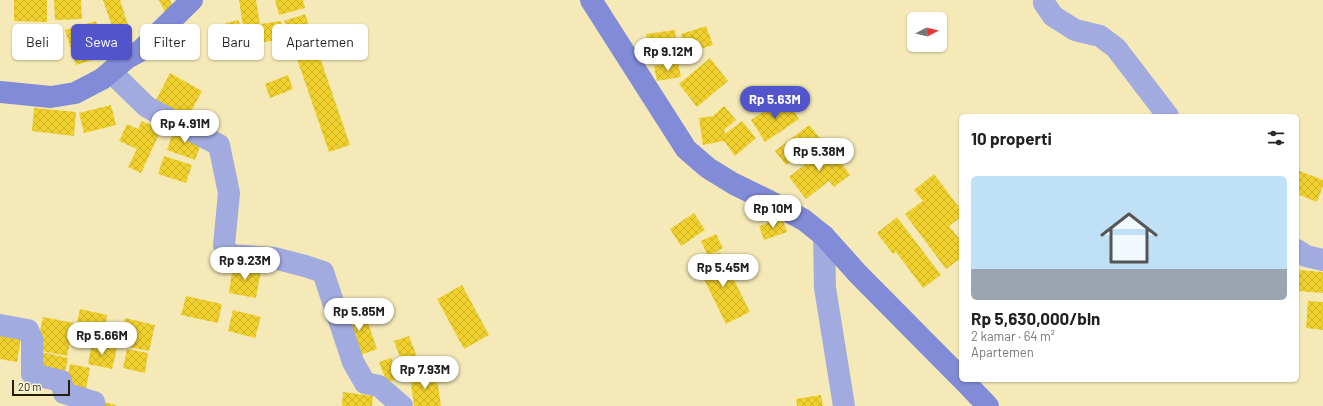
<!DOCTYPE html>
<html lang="id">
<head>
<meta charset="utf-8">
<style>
	:root { --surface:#fff; --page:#f6f6f6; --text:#222; --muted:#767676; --line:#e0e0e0; --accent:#5154ca }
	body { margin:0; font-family:Barlow,sans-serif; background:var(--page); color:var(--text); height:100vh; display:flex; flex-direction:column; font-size:15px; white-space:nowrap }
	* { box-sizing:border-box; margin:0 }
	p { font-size:13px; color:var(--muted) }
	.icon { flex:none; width:22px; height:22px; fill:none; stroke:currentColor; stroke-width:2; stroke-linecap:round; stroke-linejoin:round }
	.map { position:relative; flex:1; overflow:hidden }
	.panel { position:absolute; left:959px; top:114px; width:340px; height:268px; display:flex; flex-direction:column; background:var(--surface); border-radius:6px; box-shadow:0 1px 3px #0004 }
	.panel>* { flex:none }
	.banner { position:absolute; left:12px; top:24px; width:380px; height:36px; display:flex; gap:8px }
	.needle { width:26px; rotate:83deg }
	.buttons { position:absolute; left:907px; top:12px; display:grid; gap:8px }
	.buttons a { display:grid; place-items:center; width:40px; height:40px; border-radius:6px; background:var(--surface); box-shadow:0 1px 3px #0004; font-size:20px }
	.scale { position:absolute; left:12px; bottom:10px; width:58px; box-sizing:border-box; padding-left:4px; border:2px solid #241f0c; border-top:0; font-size:11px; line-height:14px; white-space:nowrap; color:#241f0c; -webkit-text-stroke:3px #fef7d9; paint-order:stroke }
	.price { position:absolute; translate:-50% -34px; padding:0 9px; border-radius:14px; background:#fff; color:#222; font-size:13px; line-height:26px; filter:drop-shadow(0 1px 2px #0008) }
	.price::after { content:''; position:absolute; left:50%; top:24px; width:12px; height:9px; margin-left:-6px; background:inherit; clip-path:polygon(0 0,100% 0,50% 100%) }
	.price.current { background:var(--accent); color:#fff }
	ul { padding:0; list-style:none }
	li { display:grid; align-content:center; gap:8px; height:212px; padding:0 12px }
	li+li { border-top:1px solid var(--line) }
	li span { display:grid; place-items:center; height:124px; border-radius:6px; color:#555 }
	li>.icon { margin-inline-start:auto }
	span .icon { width:72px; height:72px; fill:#fffc; stroke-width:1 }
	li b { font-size:17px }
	h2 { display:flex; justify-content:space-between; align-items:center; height:48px; padding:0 12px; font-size:17px }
	.chip { padding:0 14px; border-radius:6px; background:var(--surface); box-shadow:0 1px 3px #0004; font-size:14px; line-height:36px }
	.chip.current { background:var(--accent); color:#fff }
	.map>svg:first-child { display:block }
	.building { fill:url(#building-cross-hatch) }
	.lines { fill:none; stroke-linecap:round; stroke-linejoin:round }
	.street { stroke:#a2abdf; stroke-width:22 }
	.secondary { stroke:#818bd7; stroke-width:22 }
</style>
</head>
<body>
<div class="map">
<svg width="1323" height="406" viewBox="0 0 1323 406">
	<defs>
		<pattern id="building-cross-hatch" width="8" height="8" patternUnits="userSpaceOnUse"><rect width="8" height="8" fill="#f0d02d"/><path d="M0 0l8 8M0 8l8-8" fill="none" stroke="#ceb227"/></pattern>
	</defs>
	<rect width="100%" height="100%" fill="#f5eab7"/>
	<path class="building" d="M14 0H47V22L14 21Z
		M54 0H81L82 19 55 20Z
		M103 0H120L130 31 115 35Z
		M159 0H170L173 7 165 12Z
		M239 0H256L260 24 281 21 283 39 246 45Z
		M275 0H303L305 8 279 15Z
		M305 14 350 145 329 152 284 21Z
		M239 20 245 49 231 52 225 23Z
		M96 21 106 56 76 65 65 30Z
		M706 26 713 45 687 53 681 34Z
		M675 30 678 58 650 62 646 34Z
		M710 58 728 81 697 107 679 84Z
		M678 62 681 77 657 81 654 66Z
		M170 73 202 91 188 117 156 100Z
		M288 75 293 89 270 98 265 84Z
		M785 97 799 119 765 142 751 120Z
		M111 105 116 125 84 133 79 113Z
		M724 106 736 120 724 130 725 134 742 121 756 138 735 156 724 141 703 145 699 118 713 116Z
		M34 108 76 112 74 136 32 131Z
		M142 121 161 130 141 173 128 167 137 149 119 141 127 124 138 129Z
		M809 125 821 139 786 165 775 151Z
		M174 129 203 139 195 160 167 150Z
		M826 143 850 175 834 187 829 181 806 199 789 177 812 159 810 155Z
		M164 156 192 165 186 183 158 174Z
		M1297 170 1323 180V186L1317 202 1297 194Z
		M934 174 961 210V217L949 226 961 241V258L946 269 905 214 923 201 914 190Z
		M694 213 705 230 681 246 670 229Z
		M897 217 941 275 923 288 896 252 893 254 877 233Z
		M782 218 787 232 764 240 759 226Z
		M716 234 723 248 708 256 701 241Z
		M720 252 750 312 726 324 696 263Z
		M233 265 261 270 256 298 229 293Z
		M1298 270 1323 272V293L1297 291Z
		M462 285 489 335 464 349 437 299Z
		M186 296 222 304 218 323 181 315Z
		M360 300 363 306 349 312 347 306Z
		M1308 301 1323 302V330L1306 328Z
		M363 308 377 349 355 357 341 316Z
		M80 309 107 315 106 323 117 325 113 344 74 336Z
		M233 310 261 317 255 338 228 331Z
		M43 317 74 323 67 356 36 350Z
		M125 318 155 325 149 351 129 347 130 340 121 338Z
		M0 333 21 337 17 362 0 359Z
		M409 336 420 365 405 371 394 341Z
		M92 344 117 349 112 369 88 364Z
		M127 349 148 353 145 373 123 368Z
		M37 351 68 358 64 377 33 371Z
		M391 358 399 378 387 383 379 362Z
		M70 364 90 368 85 394 65 390Z
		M436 373 441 406H414L410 376Z
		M343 392 373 396 372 406H342Z
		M821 395 823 406H797L796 399Z
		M103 402 116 405V406H102Z"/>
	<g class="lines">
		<path class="street" d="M1044 0V3L1053 16 1075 30 1100 36 1116 48 1168 116
			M111 72 147 107 219 145 229 193 224 245 229 255 274 258 305 266 323 272 353 362 365 383 379 386 402 406
			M824 236 825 288 844 406
			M1297 250 1306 256 1323 260
			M0 325 28 330 32 339V374L61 381 64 393 94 402 95 406"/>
		<path class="secondary" d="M591 0 686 149 708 168 734 184 769 201 804 220 824 236 858 274 961 378
			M0 92 51 97 75 93 102 79 127 58 140 51 192 0
			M963 380 988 406"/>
	</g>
</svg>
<div class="buttons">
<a><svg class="needle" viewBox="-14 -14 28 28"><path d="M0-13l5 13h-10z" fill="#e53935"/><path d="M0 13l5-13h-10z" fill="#767676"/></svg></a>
</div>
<div class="scale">20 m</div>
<b class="price" style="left:668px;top:72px">Rp 9.12M</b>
<b class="price current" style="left:775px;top:120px">Rp 5.63M</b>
<b class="price" style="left:185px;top:144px">Rp 4.91M</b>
<b class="price" style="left:819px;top:172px">Rp 5.38M</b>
<b class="price" style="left:773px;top:229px">Rp 10M</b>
<b class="price" style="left:245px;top:281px">Rp 9.23M</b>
<b class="price" style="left:723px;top:288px">Rp 5.45M</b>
<b class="price" style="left:359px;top:332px">Rp 5.85M</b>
<b class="price" style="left:102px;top:356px">Rp 5.66M</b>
<b class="price" style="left:425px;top:390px">Rp 7.93M</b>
<div class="banner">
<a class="chip">Beli</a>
<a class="chip current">Sewa</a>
<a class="chip">Filter</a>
<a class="chip">Baru</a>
<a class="chip">Apartemen</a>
</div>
<section class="panel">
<h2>10 properti<svg class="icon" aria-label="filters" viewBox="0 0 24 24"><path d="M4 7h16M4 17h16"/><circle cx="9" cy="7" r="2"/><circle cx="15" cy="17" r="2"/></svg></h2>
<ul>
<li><span style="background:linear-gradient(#bfe0f5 75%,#9aa5b1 0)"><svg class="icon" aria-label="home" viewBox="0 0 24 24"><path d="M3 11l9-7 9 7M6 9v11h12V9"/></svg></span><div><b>Rp 5,630,000/bln</b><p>2 kamar · 64 m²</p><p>Apartemen</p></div></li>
</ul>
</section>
</div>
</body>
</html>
